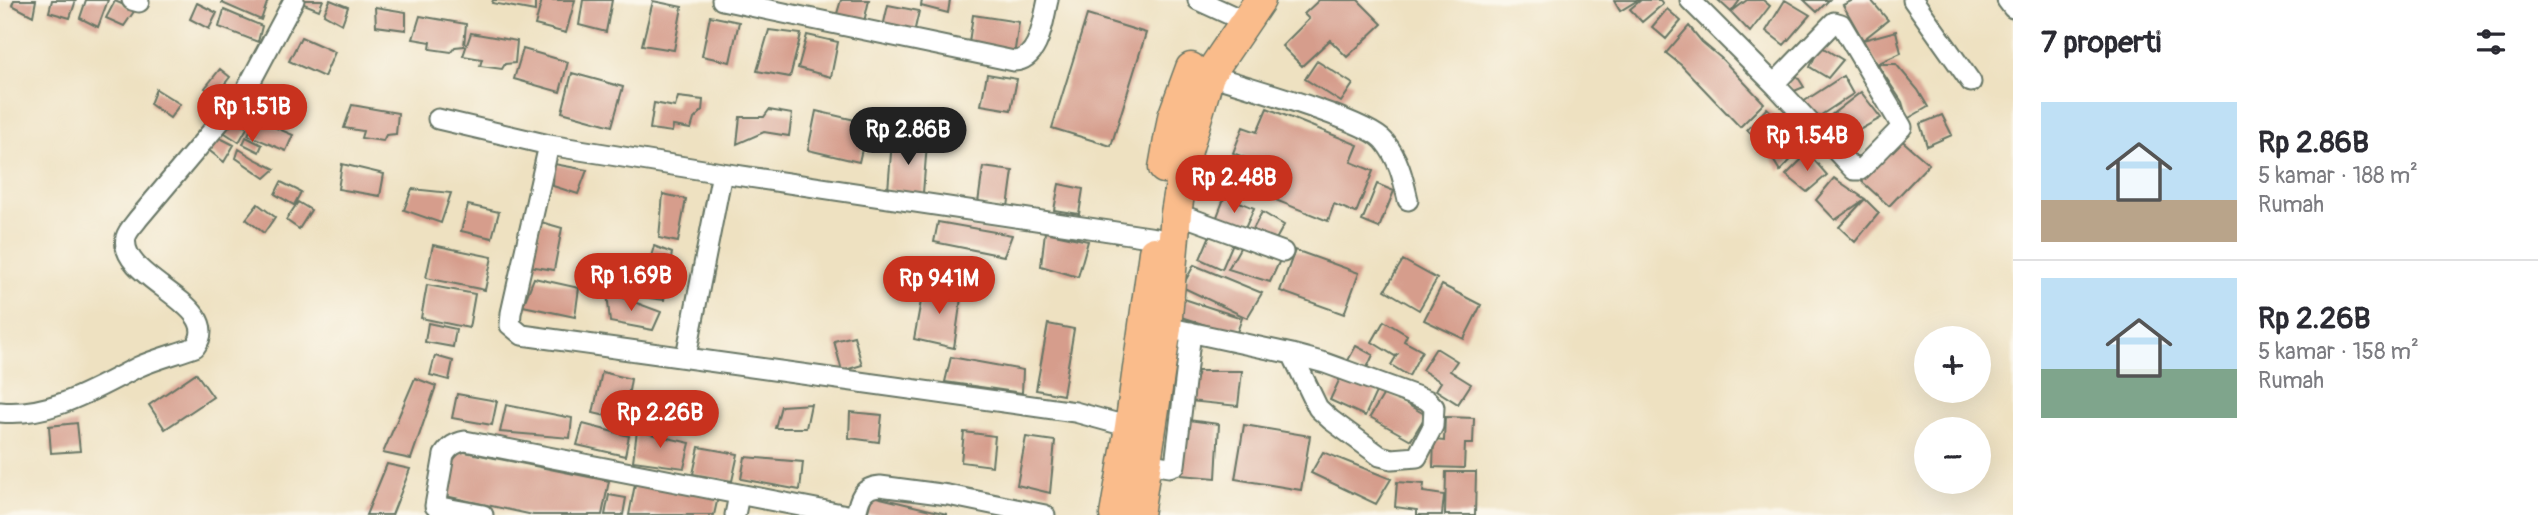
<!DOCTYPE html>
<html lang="id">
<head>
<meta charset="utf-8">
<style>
	:root { --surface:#fff; --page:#f2f2f3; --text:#2b2b33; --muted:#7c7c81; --line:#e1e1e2; --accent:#c8321e }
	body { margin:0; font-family:Pangolin,sans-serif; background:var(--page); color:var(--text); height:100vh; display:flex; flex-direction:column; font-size:26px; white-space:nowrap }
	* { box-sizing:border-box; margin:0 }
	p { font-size:23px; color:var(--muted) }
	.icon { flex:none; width:38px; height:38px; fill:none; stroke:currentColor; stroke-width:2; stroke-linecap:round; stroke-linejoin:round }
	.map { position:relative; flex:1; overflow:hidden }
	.drawer { display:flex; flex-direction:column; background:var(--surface); width:525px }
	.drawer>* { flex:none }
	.tools { position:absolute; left:1914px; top:326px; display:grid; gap:14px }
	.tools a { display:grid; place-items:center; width:77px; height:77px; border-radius:50%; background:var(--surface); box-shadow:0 7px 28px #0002; font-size:35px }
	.price { position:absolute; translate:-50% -60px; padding:0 16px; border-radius:24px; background:var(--accent); color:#fff; font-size:23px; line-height:46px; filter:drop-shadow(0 2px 4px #0008) }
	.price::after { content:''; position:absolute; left:50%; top:42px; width:21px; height:16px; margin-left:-10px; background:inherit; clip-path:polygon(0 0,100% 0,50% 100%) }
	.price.selected { background:#222; color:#fff }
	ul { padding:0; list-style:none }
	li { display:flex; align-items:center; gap:21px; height:175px; padding:0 28px }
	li+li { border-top:2px solid var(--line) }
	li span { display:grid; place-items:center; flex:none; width:196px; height:140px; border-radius:0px; color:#555 }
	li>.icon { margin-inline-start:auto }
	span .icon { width:84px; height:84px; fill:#fffc; stroke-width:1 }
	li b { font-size:30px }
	h2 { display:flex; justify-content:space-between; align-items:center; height:84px; padding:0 28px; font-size:30px }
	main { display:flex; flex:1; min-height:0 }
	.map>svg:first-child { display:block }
	.building { fill:#d69d8c }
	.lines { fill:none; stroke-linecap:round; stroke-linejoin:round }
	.minor-casing { stroke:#677665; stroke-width:23 }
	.highway-casing { stroke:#677665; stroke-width:33 }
	.minor { stroke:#fff; stroke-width:19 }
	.highway { stroke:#fabc8b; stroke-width:30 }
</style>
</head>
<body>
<main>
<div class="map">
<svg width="2013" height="515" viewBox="0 0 2013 515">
	<rect width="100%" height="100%" fill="#fbf7ec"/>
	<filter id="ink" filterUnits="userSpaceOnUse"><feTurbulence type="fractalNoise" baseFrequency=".0143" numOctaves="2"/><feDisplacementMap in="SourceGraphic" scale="14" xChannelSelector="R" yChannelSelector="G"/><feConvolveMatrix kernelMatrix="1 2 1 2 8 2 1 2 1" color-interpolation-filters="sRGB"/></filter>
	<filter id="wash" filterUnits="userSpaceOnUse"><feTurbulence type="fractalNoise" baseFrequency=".00686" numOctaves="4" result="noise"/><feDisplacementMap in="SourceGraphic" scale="28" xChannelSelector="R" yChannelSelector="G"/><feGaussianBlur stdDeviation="1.57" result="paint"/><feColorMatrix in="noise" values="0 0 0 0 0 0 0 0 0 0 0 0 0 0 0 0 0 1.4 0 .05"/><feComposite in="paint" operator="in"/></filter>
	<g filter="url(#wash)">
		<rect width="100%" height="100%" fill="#eee1c1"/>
		<g id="blocks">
			<path class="building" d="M14 0H36L33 16 12 5Z
				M52 0H76L70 18 49 12Z
				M86 0H108L98 27 80 18Z
				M223 0H268L261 20 222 3Z
				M300 0H323L319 10 299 2Z
				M330 0 348 7 342 24 324 14Z
				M493 0H535V11L492 3Z
				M542 0H575L566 33 535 25Z
				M583 0H612L606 32 579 25Z
				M841 0H869L864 22 836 17Z
				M922 0H950L948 13 921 6Z
				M1319 0H1358L1382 24 1347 57 1330 40 1302 66 1282 46 1309 19 1304 14Z
				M1616 0H1638L1620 11 1614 1Z
				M1641 0H1660L1663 4 1642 22 1630 9Z
				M1718 0H1740L1731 12Z
				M1747 0H1763L1770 6 1750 32 1731 12Z
				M1785 0 1810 15 1784 45 1766 31Z
				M1804 0H1829L1817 12Z
				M1853 0H1871L1888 20 1863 40 1843 5Z
				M115 1 135 10 124 26 106 18Z
				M653 1 682 7 674 50 642 45Z
				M197 3 217 13 209 29 190 19Z
				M888 5 919 11 914 33 883 27Z
				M375 7 406 12V30L376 26Z
				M1667 9 1681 21 1666 39 1652 27Z
				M224 10 262 26 258 42 219 27Z
				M973 15 1019 22 1014 56 968 49Z
				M1087 15 1146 33 1111 146 1052 128Z
				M420 16 466 24 464 46 455 47 451 52 430 49 431 42 413 39Z
				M710 16 739 22 730 62 702 56Z
				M1689 26 1702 42 1721 58 1764 103 1740 127 1681 65 1666 53Z
				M769 30 801 34 790 77 757 71Z
				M1896 31 1901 53 1877 64 1863 40Z
				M471 33 517 41 515 63 505 64 502 69 480 66 482 59 463 56Z
				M807 35 838 42 831 77 798 68Z
				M301 37 335 52 324 77 289 61Z
				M1820 46 1843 60 1828 78 1810 67Z
				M523 49 568 62 560 92 514 79Z
				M1317 61 1353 84 1341 102 1305 79Z
				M1877 64H1896L1918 90 1928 107 1907 119 1902 102Z
				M220 69 230 77 215 96 205 88Z
				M572 73 623 87 612 126 562 112Z
				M987 74 1017 79 1011 110 981 105Z
				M1797 76 1804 87 1792 92 1787 82Z
				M1843 76 1853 94 1815 119 1803 102Z
				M156 89 180 104 170 118 150 104Z
				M1861 92 1881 118 1843 139 1826 119Z
				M678 97 703 100 702 111 694 119 691 129 673 126 672 132 650 129 654 103 675 107Z
				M352 105 398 113 396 134 386 135 383 141 361 138 363 131 344 128Z
				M1267 108 1358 145 1351 162 1373 171 1356 213 1334 204 1328 221 1236 184 1246 158 1233 153 1243 127 1257 132Z
				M1767 108 1780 121 1759 142 1747 130Z
				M769 110 792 114 789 136 764 132 737 144 740 117H764Z
				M816 111 868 123 859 162 808 150Z
				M1942 115 1952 135 1927 146 1920 124Z
				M230 118 247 128 239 142 222 131Z
				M255 119 293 135 286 151 248 135Z
				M1783 129 1802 148 1780 171 1766 148Z
				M216 136 234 145 224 162 206 148Z
				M246 137 262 145 259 152 243 144Z
				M1898 137 1929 164 1889 206 1859 179Z
				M892 141 927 144 923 193 888 190Z
				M239 149 255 159 275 169 265 178 236 158Z
				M1808 153 1827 175 1807 192 1786 175Z
				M342 164 384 174 380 196 338 189Z
				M554 164 587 170 578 194 553 186Z
				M983 167 1013 171 1008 207 978 203Z
				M1834 178 1865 199 1835 220 1816 200Z
				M281 182 301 192 294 205 275 194Z
				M1059 184 1083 189 1079 214 1054 210Z
				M1377 184 1394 191 1379 228 1362 221Z
				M412 189 451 193 441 223 404 210Z
				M663 194 686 199 678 242 659 238Z
				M1225 196 1254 208 1243 233 1215 222Z
				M1865 199 1879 213 1855 242 1839 227Z
				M298 202 311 210 299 229 286 220Z
				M258 204 275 217 264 233 246 219Z
				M468 205 499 212 492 238 461 231Z
				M1262 212 1284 225 1274 243 1252 231Z
				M541 222 562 228 554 270 529 266Z
				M938 222 1012 235 1004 256 934 242Z
				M1045 232 1088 241 1078 277 1041 266Z
				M1211 233 1233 243 1222 269 1200 259Z
				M433 245 492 257 485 290 426 278Z
				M654 246 672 253 664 300 640 297Z
				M1241 246 1280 260 1270 282 1228 269Z
				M1295 250 1359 273 1344 314 1280 291Z
				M1403 260 1437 279 1419 310 1385 290Z
				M1194 265 1262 293 1247 318 1182 287Z
				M534 278 579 288 575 317 523 306Z
				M427 285 475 294 469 328 421 318Z
				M924 285 962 291 954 348 914 339Z
				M1442 285 1481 305 1464 339 1424 320Z
				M607 292 661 312 653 330 610 322Z
				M1181 298 1242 318 1236 335 1175 315Z
				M1384 321 1407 335 1404 341 1422 351 1409 376 1391 365 1397 355 1395 356 1372 342Z
				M428 323 456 329 453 347 425 342Z
				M1048 324 1074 329 1063 395 1036 390Z
				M854 336 862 365 842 371 834 341Z
				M1356 346 1373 355 1364 374 1346 364Z
				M1436 348 1457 361 1450 371 1471 384 1458 404 1436 390 1441 382 1422 370Z
				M435 356 453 361 449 380 430 375Z
				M951 357 1023 370 1022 393 945 382Z
				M1198 371H1242L1238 406 1189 401Z
				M602 372 631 379 624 420 593 413Z
				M196 373 213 397 165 429 149 405Z
				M1342 374 1377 390 1365 416 1330 400Z
				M415 378 436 386 411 459 383 453Z
				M1385 392 1426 415 1411 440 1370 417Z
				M457 394 497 401 492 425 452 418Z
				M811 404 806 428H775L781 406Z
				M506 405 572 418 570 438 500 432Z
				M850 412 882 415 879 442 849 438Z
				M1445 417 1474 418 1473 444H1465L1464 468 1433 467 1434 440 1444 441Z
				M1188 420 1219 424 1216 478 1181 475Z
				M77 423 80 451 51 453 49 426Z
				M583 424 629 436 625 456 577 445Z
				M1244 425 1310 436 1301 490 1235 479Z
				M637 431 690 443 684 468 633 461Z
				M964 432 995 436 992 466 961 462Z
				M1026 437 1055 441 1050 493 1017 485Z
				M699 447 738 454 732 481 693 474Z
				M450 449 609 481 602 515H533L441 495Z
				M1323 452 1391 479 1376 504 1311 473Z
				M745 457 803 462 800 490 741 479Z
				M387 464 410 469 392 515H366Z
				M1446 472H1476L1475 515H1445Z
				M636 479 718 497 714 515H629Z
				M1397 482 1424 484 1423 492 1444 495 1442 515H1417V510L1395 507Z
				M609 495 626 498 623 515H605Z
				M872 496 947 514V515H867Z"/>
		</g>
	</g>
	<g filter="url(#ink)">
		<use href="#blocks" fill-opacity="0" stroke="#677665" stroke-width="2"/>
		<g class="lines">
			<defs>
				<path id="minor" d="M132 0 139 2
					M722 0 1014 61C1040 60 1043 20 1048 0
					M1198 0 1244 21
					M1690 0 1774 84 1834 22 1841 24 1902 127 1860 170H1854L1774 84
					M1913 0 1971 82
					M2007 0 2013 8
					M1209 75C1241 85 1367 120 1384 141 1399 159 1403 178 1408 200
					M438 119 549 145 722 173 1156 238
					M549 145 511 313 510 325 522 335 1075 412 1130 427
					M1176 213 1283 252
					M1180 330 1292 354
					M1292 354 1325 363 1427 400 1434 407 1433 426 1417 457 1392 459 1380 456 1331 420 1318 408Z
					M686 356 722 173
					M0 412C51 417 94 389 138 367 156 359 176 354 195 347 227 304 117 280 126 237 128 230 134 225 138 219L245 92 294 0
					M1144 463 1169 467 1175 465 1191 332
					M483 515 435 506 444 455C450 446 455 443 465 441L847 515
					M735 515 739 495
					M856 515C859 499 862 487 880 486L948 495 1045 515"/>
				<path id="highway" d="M1164 168 1173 117 1191 68
					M1115 515 1130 427 1154 252
					M1138 515 1166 328 1176 213 1186 154 1209 75 1260 0"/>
			</defs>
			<use href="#minor" class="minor-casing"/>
			<use href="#highway" class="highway-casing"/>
			<use href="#minor" class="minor"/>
			<use href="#highway" class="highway"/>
		</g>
	</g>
</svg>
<div class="tools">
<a>+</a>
<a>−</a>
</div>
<b class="price" style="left:252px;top:144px">Rp 1.51B</b>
<b class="price selected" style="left:908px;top:167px">Rp 2.86B</b>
<b class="price" style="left:1807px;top:173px">Rp 1.54B</b>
<b class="price" style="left:1234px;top:215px">Rp 2.48B</b>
<b class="price" style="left:631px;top:313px">Rp 1.69B</b>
<b class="price" style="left:939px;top:316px">Rp 941M</b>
<b class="price" style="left:660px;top:450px">Rp 2.26B</b>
</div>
<section class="drawer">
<h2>7 properti<svg class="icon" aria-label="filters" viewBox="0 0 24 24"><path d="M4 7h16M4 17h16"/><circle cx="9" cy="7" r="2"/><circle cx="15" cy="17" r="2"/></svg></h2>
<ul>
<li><span style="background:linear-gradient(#bfe0f5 70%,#b9a48a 0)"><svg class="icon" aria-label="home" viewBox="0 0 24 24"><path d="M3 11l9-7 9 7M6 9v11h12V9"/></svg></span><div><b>Rp 2.86B</b><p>5 kamar · 188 m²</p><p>Rumah</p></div></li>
<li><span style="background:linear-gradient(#bfe0f5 65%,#7fa58c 0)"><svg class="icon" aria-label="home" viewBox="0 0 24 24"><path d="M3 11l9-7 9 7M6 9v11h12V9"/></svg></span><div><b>Rp 2.26B</b><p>5 kamar · 158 m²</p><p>Rumah</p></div></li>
</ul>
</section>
</main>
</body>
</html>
